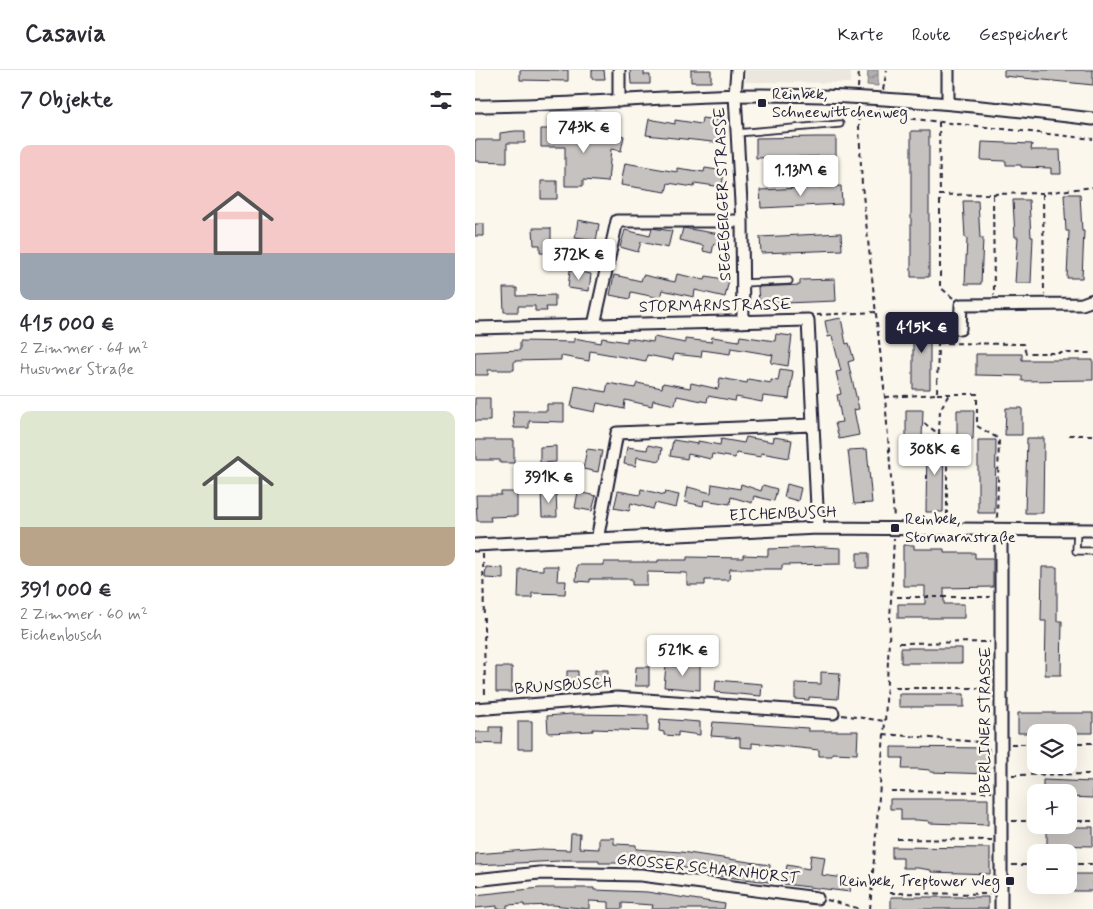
<!DOCTYPE html>
<html lang="de">
<head>
<meta charset="utf-8">
<style>
	:root { --surface:#fff; --page:#f2f2f3; --text:#2b2b33; --muted:#7c7c81; --line:#e1e1e2; --accent:#22223b }
	body { margin:0; font-family:Mynerve,sans-serif; background:var(--page); color:var(--text); height:100vh; display:flex; flex-direction:column; font-size:19px; white-space:nowrap }
	* { box-sizing:border-box; margin:0 }
	p { font-size:16px; color:var(--muted) }
	.icon { flex:none; width:28px; height:28px; fill:none; stroke:currentColor; stroke-width:2; stroke-linecap:round; stroke-linejoin:round }
	.map { position:relative; flex:1; overflow:hidden }
	.drawer { display:flex; flex-direction:column; background:var(--surface); width:475px }
	.drawer>* { flex:none }
	.buttons { position:absolute; left:552px; top:654px; display:grid; gap:10px }
	.buttons a { display:grid; place-items:center; width:50px; height:50px; border-radius:10px; background:var(--surface); box-shadow:0 5px 20px #0002; font-size:25px }
	.price { position:absolute; translate:-50% -42px; padding:0 11px; border-radius:5px; background:#fff; color:#222; font-size:16px; line-height:32px; filter:drop-shadow(0 1px 2px #0008) }
	.price::after { content:''; position:absolute; left:50%; top:30px; width:15px; height:11px; margin-left:-8px; background:inherit; clip-path:polygon(0 0,100% 0,50% 100%) }
	.price.active { background:var(--accent); color:#fff }
	ul { padding:0; list-style:none }
	li { display:grid; align-content:center; gap:10px; height:265px; padding:0 20px }
	li+li { border-top:1px solid var(--line) }
	li span { display:grid; place-items:center; height:155px; border-radius:10px; color:#555 }
	li>.icon { margin-inline-start:auto }
	span .icon { width:90px; height:90px; fill:#fffc; stroke-width:1 }
	li b { font-size:21px }
	h2 { display:flex; justify-content:space-between; align-items:center; height:60px; padding:0 20px; font-size:21px }
	header { display:flex; align-items:center; gap:30px; box-sizing:border-box; height:70px; padding:0 25px; background:var(--surface); border-bottom:1px solid var(--line) }
	header strong { font-size:24px }
	nav { display:flex; gap:28px; margin-inline-start:auto; font-size:18px }
	main { display:flex; flex:1; min-height:0 }
	.map>svg:first-child { display:block }
	.built { fill:#ebe7df }
	.water { fill:url(#water-waves); stroke:#787681 }
	.building { fill:#c6c2c0; stroke:#22223b }
	.lines { fill:none; stroke-linecap:round; stroke-linejoin:round }
	.lane-casing { stroke:#22223b; stroke-width:9 }
	.street-casing { stroke:#22223b; stroke-width:15 }
	.path { stroke:#22223b; stroke-width:2; stroke-dasharray:5 4; stroke-linecap:butt }
	.lane { stroke:#fbf7ec; stroke-width:5.5 }
	.street { stroke:#fbf7ec; stroke-width:11 }
	.poi-dot { fill:#22223b; stroke:#fbf7ec; stroke-width:2 }
	.labels { text-anchor:middle; dominant-baseline:central; stroke-width:5; stroke-linejoin:round; paint-order:stroke }
	.poi-label { font-size:16px; fill:#22223b; stroke:#fbf7ec; text-anchor:start }
	.street-label { font-size:16px; fill:#22223b; stroke:#fbf7ec }
</style>
</head>
<body>
<header>
<strong>Casavia</strong>
<nav><a>Karte</a><a>Route</a><a>Gespeichert</a></nav>
</header>
<main>
<section class="drawer">
<h2>7 Objekte<svg class="icon" aria-label="filters" viewBox="0 0 24 24"><path d="M4 7h16M4 17h16"/><circle cx="9" cy="7" r="2"/><circle cx="15" cy="17" r="2"/></svg></h2>
<ul>
<li><span style="background:linear-gradient(#f6c9c9 70%,#9aa5b1 0)"><svg class="icon" aria-label="home" viewBox="0 0 24 24"><path d="M3 11l9-7 9 7M6 9v11h12V9"/></svg></span><div><b>415 000 €</b><p>2 Zimmer · 64 m²</p><p>Husumer Straße</p></div></li>
<li><span style="background:linear-gradient(#dfe7d0 75%,#b9a48a 0)"><svg class="icon" aria-label="home" viewBox="0 0 24 24"><path d="M3 11l9-7 9 7M6 9v11h12V9"/></svg></span><div><b>391 000 €</b><p>2 Zimmer · 60 m²</p><p>Eichenbusch</p></div></li>
</ul>
</section>
<div class="map">
<svg width="618" height="839" viewBox="0 0 618 839">
	<defs>
		<pattern id="water-waves" width="16" height="10" patternUnits="userSpaceOnUse" patternTransform="scale(1.25)"><rect width="16" height="10" fill="#b1aeb0"/><path d="M0 5q4-4 8 0t8 0" fill="none" stroke="#908d90"/></pattern>
	</defs>
	<rect width="100%" height="100%" fill="#fbf7ec"/>
	<filter id="ink" filterUnits="userSpaceOnUse"><feTurbulence type="fractalNoise" baseFrequency=".02" numOctaves="2"/><feDisplacementMap in="SourceGraphic" scale="10" xChannelSelector="R" yChannelSelector="G"/><feConvolveMatrix kernelMatrix="1 2 1 2 8 2 1 2 1" color-interpolation-filters="sRGB"/></filter>
	<g filter="url(#ink)">
		<path class="built" d="M271 0H376L375 13 270 12Z"/>
		<path class="water" d="M393 0H403V16L392 15Z"/>
		<path class="building" d="M45 0H93V11L45 10Z
			M117 0H129L130 9H117Z
			M155 0H169V5H175V14H156Z
			M216 0H236V12H216Z
			M529 0H618V15L529 6Z
			M227 48 242 50V53L250 55 247 73 171 65 174 49 200 54V50L226 54Z
			M66 59H85L120 66 121 60 149 66 146 81 136 79 133 112 108 110V116H90V77H66Z
			M40 61H50V73H32V92L0 91V70H25V63Z
			M436 61H454V207H436Z
			M342 67H361V86L281 88V68Z
			M507 72 557 74 556 80H585L586 104H576V98L546 97V95H531V91L506 90Z
			M150 93 202 102V98L229 102 230 98 249 101 247 117 220 113 219 117 193 113 191 122 146 115Z
			M66 111H82V129H66Z
			M366 116 367 134 286 138 285 120Z
			M589 124H605L607 161H609L607 208H592L594 161H591Z
			M538 130H554L556 167H558L556 213H540L543 167H540Z
			M488 131H503L505 168H508L506 214H490L492 168H490Z
			M103 150 124 154 121 171 100 168Z
			M0 154H9V166H0Z
			M58 158H76V183H65V175H59Z
			M177 158 197 161 193 178 166 172 163 182 145 177 150 160 175 166Z
			M208 158 251 165 249 176 239 173 237 183 228 181 229 176 205 170Z
			M366 163 367 180 286 183 285 167Z
			M95 200 116 204 114 221 93 218Z
			M202 204 230 210 231 206 254 210 250 227 220 220 219 227 187 220 185 228 156 222 155 229 135 225 139 205 166 211 168 205 200 212Z
			M360 209 361 231 284 234 283 217 325 215V210Z
			M28 218H42V226L80 225V237H71L72 241H60V236H43V242H29Z
			M366 248 371 274 374 273 379 290 373 292 384 339 379 340 384 365 364 369 360 353 367 352 362 325 366 324 361 302 366 301 357 266 353 267 350 251Z
			M438 249H455V319H438Z
			M301 264 317 266 313 296 296 293 298 285 256 278 255 284 227 280 226 287 199 284 198 290 172 285 171 291 115 281 114 291 86 286V290L39 291V300H13V305H0V282L45 280V271L99 272V268L126 273 127 268 152 272V268L178 272 179 267 210 273V269L236 272 237 267 264 271 265 266 300 271Z
			M501 284H547V290H618V310L547 311V306L501 305Z
			M305 299 318 301 314 329 288 326 287 332 261 327 260 331 233 326 232 332 202 326 200 335 178 330 177 336 150 330 149 339 122 333 120 342 96 337 100 316 131 322 133 313 160 318 162 313 187 318 188 313 215 318 216 313 243 319 245 308 272 313 273 309 296 313V310L303 311Z
			M0 328H15V351H0Z
			M72 334H89V352L54 351V358H39L38 341H72Z
			M531 338H547V365H530Z
			M431 340H448L447 369 431 368Z
			M482 340H499L498 369H482Z
			M271 367 298 372 299 367 317 370 314 388 286 383V387L261 383 260 388 237 384 236 389 213 384 212 389 195 386 198 370 223 374V371L245 375 246 369 269 373Z
			M552 368H569L568 443H550Z
			M452 369H469L468 442H451Z
			M0 370H39V393H25V390H1Z
			M503 370H521L520 443H503Z
			M173 375 187 378 185 391 162 387 161 396 149 394 152 377 172 380Z
			M81 376V392L65 393V377Z
			M112 379 127 381 123 402 108 399Z
			M392 379 397 433 379 434 373 380Z
			M237 414 265 419 266 414 286 421 288 415 302 419 299 431 279 426 277 433 256 427 255 434 229 430 228 436 210 432 213 417 236 423Z
			M312 414 326 418 323 431 309 427Z
			M166 419 189 425 190 422 204 425 201 438 180 433 178 439 156 433 154 441 139 438 143 421 165 425Z
			M81 420 82 447H67L66 421Z
			M26 422H42V446L15 447 16 451H2L1 425H26Z
			M103 422 121 426 117 441 100 438Z
			M428 475H439V479H469V483H500V488H518V517L469 518V534H489V548H423V534H450V516H428Z
			M348 477 366 478V494L307 495V499H255L254 510H230V515H212V503L172 502V515H157V509H115V512L101 511 102 495H129V492H183V490H212V487L268 488V485L293 486V479Z
			M382 483H394V498H382Z
			M68 496H83L82 511H91L90 524 57 523V528H43L44 499 68 500Z
			M11 497 28 498V509L10 508Z
			M567 497H582V551H587L586 605H570L571 551H566Z
			M426 578H487V593H426Z
			M191 595 212 598V595H225V620L189 617Z
			M21 597H37V622H21Z
			M161 597H174V616H160Z
			M120 600H133V616H120Z
			M92 601H103V616H92Z
			M346 602 365 603 363 629 334 627V630L320 629V613L346 614Z
			M241 610 287 614 286 626 240 622Z
			M424 624H489V637H424Z
			M543 643H618V663H543Z
			M96 644 173 645V661L118 659V661L73 663 72 646Z
			M185 649 225 652V665L203 662V666L189 665V662L184 661Z
			M43 651H57V679H43Z
			M238 652 333 658V661H383L382 684 357 683V686H344V680L277 673V678L265 677V668L236 666Z
			M15 657H27L26 674 0 673V662H15Z
			M416 677 514 678V704L455 702V700L443 699H427L428 688H416Z
			M568 710 618 712V728L594 727V722H568Z
			M415 729H513V755L454 753V751L442 750H426V739H415Z
			M572 757H618V776L572 775Z
			M96 764H105L104 778 124 779V768H139V774L161 775V779L206 782 295 795 294 812 228 804 229 801 204 797 174 793H124V790H85V791L0 795V784L65 779 95 780Z
			M417 777 515 778V804L456 802V800L443 798H428V788H417Z
			M336 785 350 787 347 805 377 809 375 822 309 814 312 795 334 799Z
			M594 804H618V821H594Z
			M65 818H119V820L172 822 250 834 249 839H177L178 835 147 833V839H134V832L114 831V839L78 835 49 836V834L32 835V839H22V836L0 838V825Z
			M416 827H513V839H416Z"/>
		<g class="lines">
			<defs>
				<path id="lane" d="M262 63 365 54
					M268 213 314 211
					M602 460 601 481H618"/>
				<path id="street" d="M144 0V31
					M262 0 260 25 267 151 268 252
					M473 32V0
					M0 36C96 36 191 25 287 25 398 25 507 36 618 49
					M119 255 142 151H267
					M0 258 333 250 343 458
					M485 259 486 235 607 234 618 230
					M526 460V839
					M122 470 142 363 337 355
					M0 475 343 458 618 460
					M0 639 142 628 358 643
					M0 810 64 803 166 805 342 828"/>
			</defs>
			<use href="#lane" class="lane-casing"/>
			<use href="#street" class="street-casing"/>
			<path class="path" d="M383 18 384 0
				M408 20 412 0
				M383 37 387 115 410 327 419 448
				M403 39 413 46 618 69
				M464 52 465 125
				M568 124 569 224
				M518 125 519 225
				M478 228 465 217V125L568 123 618 117
				M342 245 401 242
				M463 273 548 274 551 283H618
				M462 324H502V356L524 369 522 449
				M410 327 462 324 463 273 477 264
				M449 353 472 370V449
				M464 364 465 340 474 324
				M594 365H618
				M8 484 10 627
				M422 527H515
				M424 573 515 572
				M420 618H515
				M367 645 410 651
				M409 664 516 673
				M594 673H618
				M536 674H561
				M537 705 618 704
				M416 721 517 722
				M537 751H561
				M594 751H618
				M422 769 517 770
				M594 794H618
				M537 795H561
				M415 823 515 824
				M352 830 386 839
				M395 839 410 652 419 468"/>
			<use href="#lane" class="lane"/>
			<use href="#street" class="street"/>
		</g>
	</g>
	<g class="poi-dot">
		<rect x="282" y="28" width="10" height="10" rx="2.5"/>
		<rect x="415" y="453" width="10" height="10" rx="2.5"/>
		<rect x="530" y="806" width="10" height="10" rx="2.5"/>
	</g>
	<g class="labels">
		<g class="poi-label">
			<text x="297" y="24">Reinbek,<tspan x="297" dy="18">Schneewittchenweg</tspan></text>
			<text x="430" y="449">Reinbek,<tspan x="430" dy="18">Stormarnstraße</tspan></text>
			<text x="525" y="811" text-anchor="end">Reinbek, Treptower Weg</text>
		</g>
		<g class="street-label">
			<text transform="translate(248 124) rotate(-92)">SEGEBERGER STRASSE</text>
			<text transform="translate(240 236) rotate(-1)">STORMARNSTRASSE</text>
			<text transform="translate(308 444) rotate(-2)">EICHENBUSCH</text>
			<text transform="translate(88 616) rotate(-4)">BRUNSBUSCH</text>
			<text transform="translate(510 650) rotate(-90)">BERLINER STRASSE</text>
			<text transform="translate(233 799) rotate(6)">GROSSER SCHARNHORST</text>
		</g>
	</g>
</svg>
<div class="buttons">
<a><svg class="icon" aria-label="layers" viewBox="0 0 24 24"><path d="M12 4l9 5-9 5-9-5zM3 14l9 5 9-5"/></svg></a>
<a>+</a>
<a>−</a>
</div>
<b class="price" style="left:109px;top:84px">743K €</b>
<b class="price" style="left:326px;top:127px">1.13M €</b>
<b class="price" style="left:104px;top:211px">372K €</b>
<b class="price active" style="left:447px;top:284px">415K €</b>
<b class="price" style="left:460px;top:406px">308K €</b>
<b class="price" style="left:74px;top:434px">391K €</b>
<b class="price" style="left:208px;top:607px">521K €</b>
</div>
</main>
</body>
</html>
